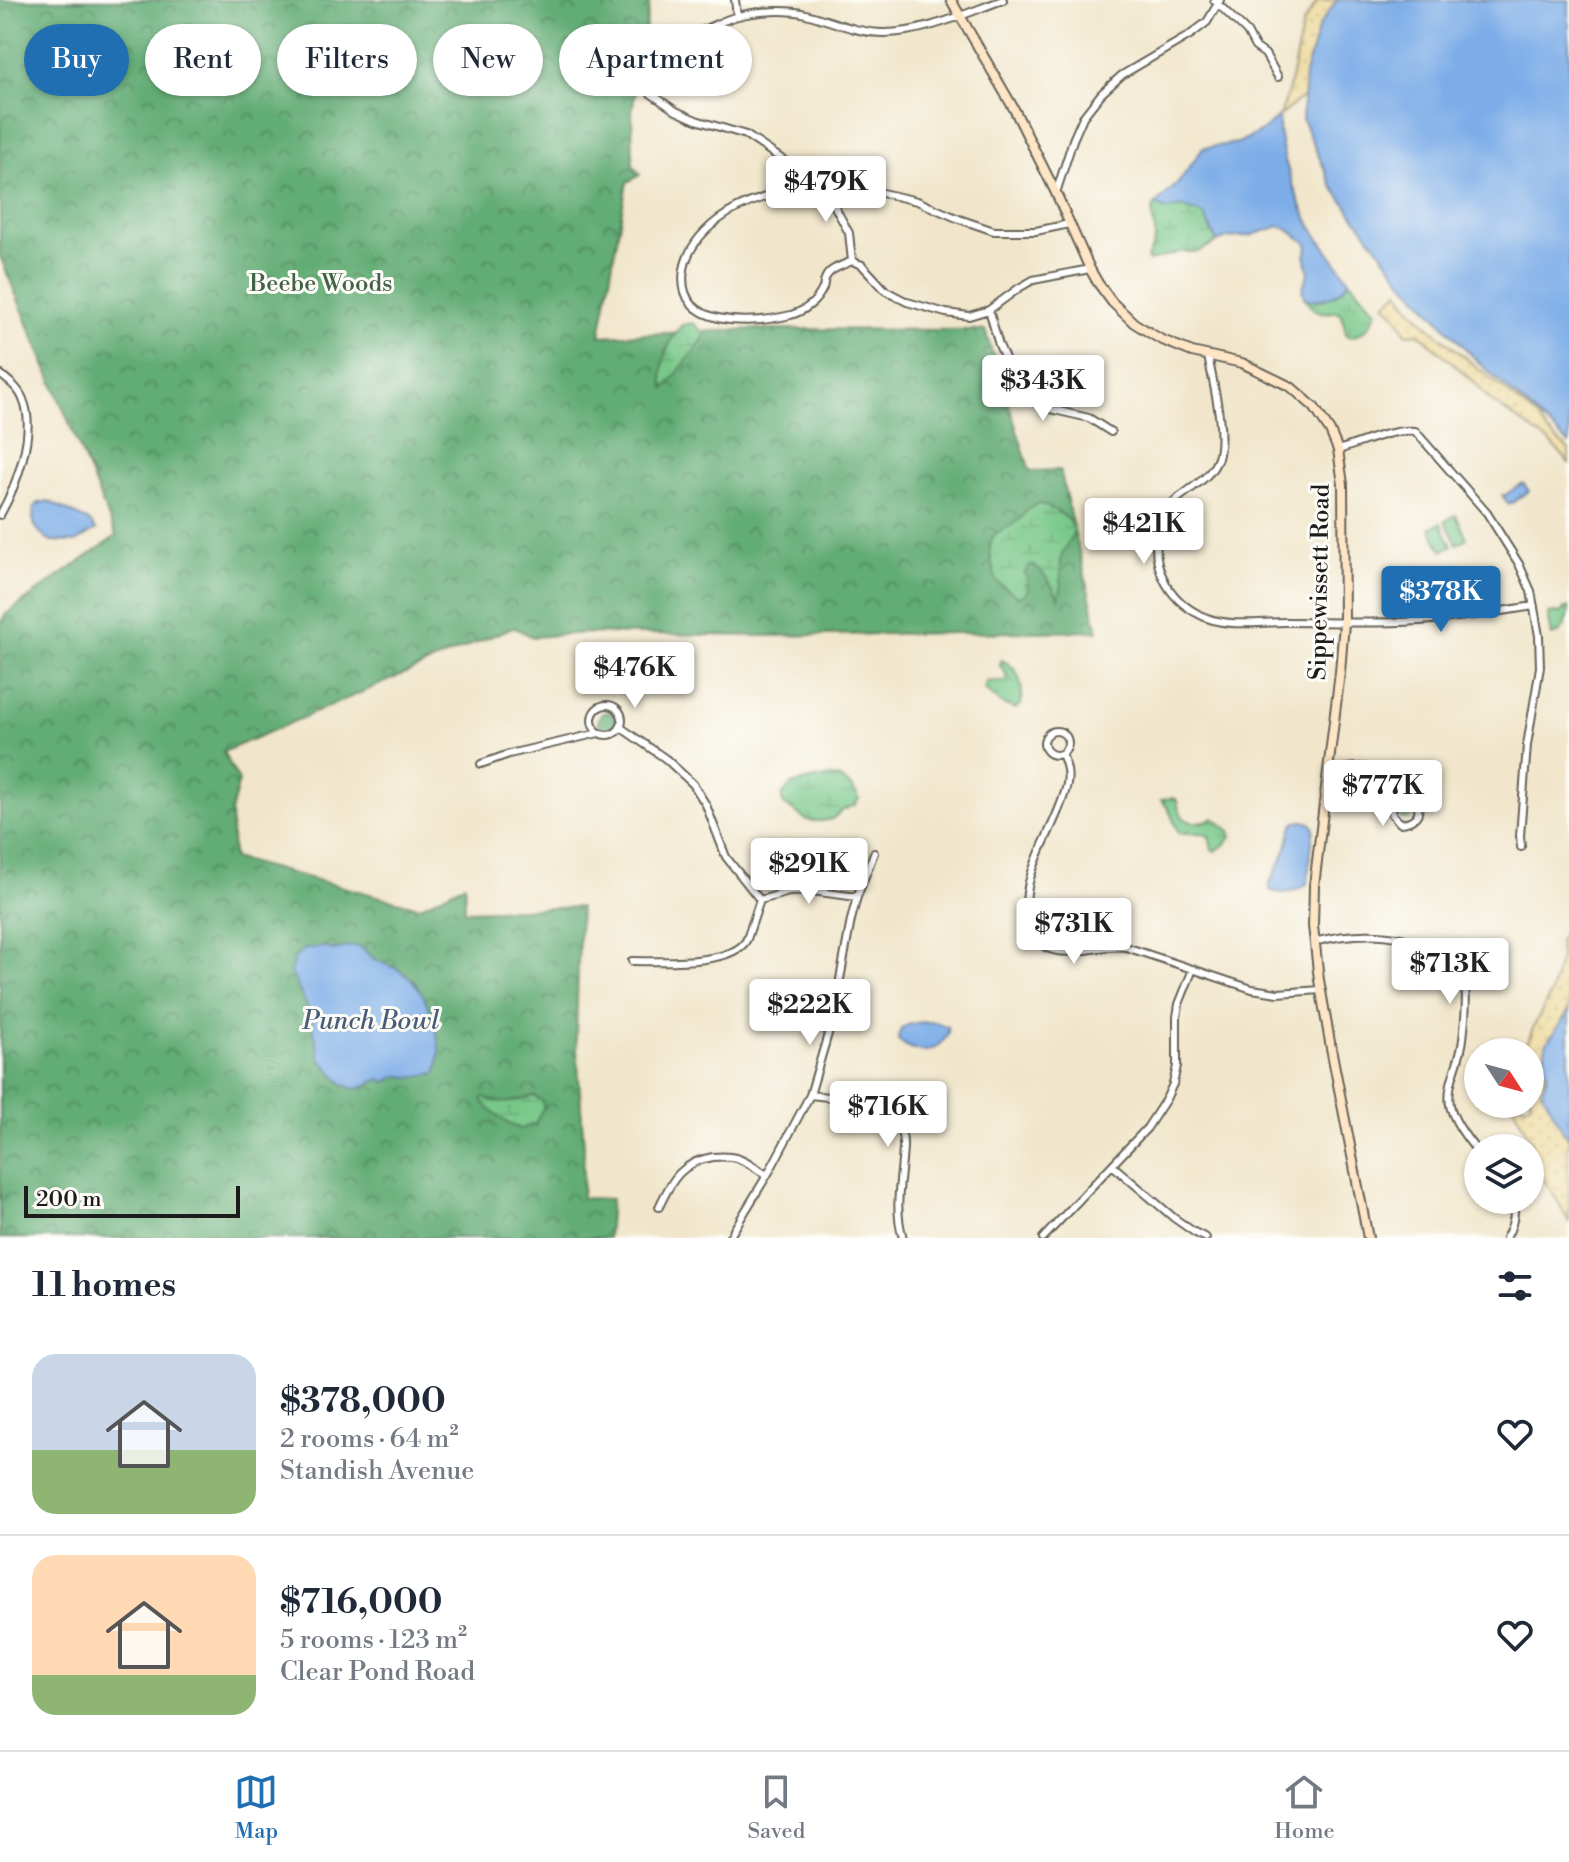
<!DOCTYPE html>
<html lang="en">
<head>
<meta charset="utf-8">
<style>
	:root { --surface:#fff; --page:#f6f6f7; --text:#1f2937; --muted:#747a83; --line:#e0e1e3; --accent:#1f6fb2 }
	body { margin:0; font-family:"Libre Bodoni",serif; background:var(--page); color:var(--text); height:100vh; display:flex; flex-direction:column; font-size:30px; white-space:nowrap }
	* { box-sizing:border-box; margin:0 }
	p { font-size:26px; color:var(--muted) }
	.icon { flex:none; width:44px; height:44px; fill:none; stroke:currentColor; stroke-width:2; stroke-linecap:round; stroke-linejoin:round }
	.map { position:relative; height:1238px; overflow:hidden }
	.panel { display:flex; flex-direction:column; background:var(--surface); flex:1 }
	.panel>* { flex:none }
	.banner { position:absolute; left:24px; top:24px; width:800px; height:72px; display:flex; gap:16px }
	.needle { width:52px; rotate:126deg }
	.buttons { position:absolute; left:1464px; top:1038px; display:grid; gap:16px }
	.buttons a { display:grid; place-items:center; width:80px; height:80px; border-radius:50%; background:var(--surface); box-shadow:0 2px 6px #0004; font-size:40px }
	.scale { position:absolute; left:24px; bottom:20px; width:216px; box-sizing:border-box; padding-left:8px; border:4px solid #1c1c1c; border-top:0; font-size:22px; line-height:28px; white-space:nowrap; color:#1c1c1c; -webkit-text-stroke:6px #fdfcf7; paint-order:stroke }
	.price { position:absolute; translate:-50% -68px; padding:0 18px; border-radius:8px; background:#fff; color:#222; font-size:26px; line-height:52px; filter:drop-shadow(0 2px 4px #0008) }
	.price::after { content:''; position:absolute; left:50%; top:48px; width:24px; height:18px; margin-left:-12px; background:inherit; clip-path:polygon(0 0,100% 0,50% 100%) }
	.price.selected { background:var(--accent); color:#fff }
	ul { padding:0; list-style:none }
	li { display:flex; align-items:center; gap:24px; height:200px; padding:0 32px }
	li+li { border-top:2px solid var(--line) }
	li span { display:grid; place-items:center; flex:none; width:224px; height:160px; border-radius:24px; color:#555 }
	li>.icon { margin-inline-start:auto }
	span .icon { width:96px; height:96px; fill:#fffc; stroke-width:1 }
	li b { font-size:34px }
	h2 { display:flex; justify-content:space-between; align-items:center; height:96px; padding:0 32px; font-size:34px }
	.chip { padding:0 28px; border-radius:36px; background:var(--surface); box-shadow:0 2px 6px #0004; font-size:28px; line-height:72px }
	.chip.selected { background:var(--accent); color:#fff }
	.menu { display:flex; justify-content:space-around; align-items:center; height:112px; border-top:2px solid var(--line); background:var(--surface); font-size:22px; color:var(--muted) }
	.menu a { display:grid; justify-items:center; gap:4px }
	.menu .selected { color:var(--accent) }
	.map>svg:first-child { display:block }
	.grass { fill:url(#grass-tufts); stroke:#4a7252; stroke-width:2 }
	.forest { fill:url(#forest-crowns); stroke:#3f6448; stroke-width:2 }
	.wetland { fill:url(#wetland-marsh); stroke:#4a7252; stroke-width:2 }
	.sand { fill:url(#sand-dots); stroke:#857b5d; stroke-width:2 }
	.garden { fill:#78c889; stroke:#4a7252; stroke-width:2 }
	.water { fill:#7dade8; stroke:#4c6482; stroke-width:2 }
	.lines { fill:none; stroke-linecap:round; stroke-linejoin:round }
	.minor-casing { stroke:#676359; stroke-width:10 }
	.secondary-casing { stroke:#676359; stroke-width:12 }
	.minor { stroke:#fff; stroke-width:6 }
	.secondary { stroke:#fde5c5; stroke-width:8 }
	.labels { text-anchor:middle; dominant-baseline:central; stroke-width:6; stroke-linejoin:round; paint-order:stroke }
	.park-label { font-size:24px; fill:#416148; stroke:#fdfcf7 }
	.street-label { font-size:24px; fill:#1c1c1c; stroke:#fdfcf7 }
	.water-label { font-size:26px; font-style:italic; fill:#485d78; stroke:#fdfcf7 }
</style>
</head>
<body>
<div class="map">
<svg width="1569" height="1238" viewBox="0 0 1569 1238">
	<defs>
		<pattern id="grass-tufts" width="24" height="20" patternUnits="userSpaceOnUse" patternTransform="scale(2)"><rect width="24" height="20" fill="#78c889"/><path d="M3 7l-1-3M5 7V3M7 7l1-3M15 17l-1-3M17 17v-4M19 17l1-3" fill="none" stroke="#67ab76"/></pattern>
		<pattern id="forest-crowns" width="20" height="18" patternUnits="userSpaceOnUse" patternTransform="scale(2)"><rect width="20" height="18" fill="#62ac75"/><path d="M2 6a3 3 0 1 1 6 0M12 15a3 3 0 1 1 6 0" fill="none" stroke="#508b5f"/></pattern>
		<pattern id="wetland-marsh" width="20" height="14" patternUnits="userSpaceOnUse" patternTransform="scale(2)"><rect width="20" height="14" fill="#78c889"/><path d="M1 5h8M5 5V1M11 12h8M15 12V8" fill="none" stroke="#67ab76"/></pattern>
		<pattern id="sand-dots" width="8" height="8" patternUnits="userSpaceOnUse" patternTransform="scale(2)"><rect width="8" height="8" fill="#eeda9e"/><path d="M2 2h.1M6 6h.1" fill="none" stroke="#ccba88" stroke-width="1.8" stroke-linecap="round"/></pattern>
	</defs>
	<rect width="100%" height="100%" fill="#fdfcf7"/>
	<filter id="ink" filterUnits="userSpaceOnUse"><feTurbulence type="fractalNoise" baseFrequency=".0125" numOctaves="2"/><feDisplacementMap in="SourceGraphic" scale="16" xChannelSelector="R" yChannelSelector="G"/><feConvolveMatrix kernelMatrix="1 2 1 2 8 2 1 2 1" color-interpolation-filters="sRGB"/></filter>
	<filter id="wash" filterUnits="userSpaceOnUse"><feTurbulence type="fractalNoise" baseFrequency=".006" numOctaves="4" result="noise"/><feDisplacementMap in="SourceGraphic" scale="32" xChannelSelector="R" yChannelSelector="G"/><feGaussianBlur stdDeviation="1.8" result="paint"/><feColorMatrix in="noise" values="0 0 0 0 0 0 0 0 0 0 0 0 0 0 0 0 0 1.4 0 .05"/><feComposite in="paint" operator="in"/></filter>
	<g filter="url(#wash)">
		<rect width="100%" height="100%" fill="#f1e6cb"/>
		<path class="grass" d="M1569 607C1569 619 1565 632 1552 636L1548 614 1563 612V609Z
			M1396 810a9 9 0 1 1 18 0a9 9 0 1 1-18 0Z"/>
		<path class="forest" d="M0 0H650L632 112 633 165 640 175 627 182 600 336 757 329 985 330 1030 471 1060 470 1098 631 759 636 586 633 533 637 513 627 223 752 239 781 231 812 233 858 419 907 465 884V911L580 907 576 1035 584 1147 582 1198 611 1199 608 1238H0V622L6 614 116 536 0 256Z
			M598 721a9 9 0 1 1 18 0a9 9 0 1 1-18 0Z"/>
		<path class="wetland" d="M1155 205 1167 210 1183 207 1204 215 1217 242 1198 252H1180L1149 261 1147 259C1149 253 1154 246 1155 239 1157 226 1148 217 1155 205Z
			M1349 280C1360 290 1366 302 1377 311 1372 324 1365 334 1350 337L1346 334 1343 320 1341 314 1337 311C1323 315 1312 311 1305 299 1324 302 1339 297 1349 280Z
			M693 323 705 334 703 339 665 389C657 368 668 341 682 325Z
			M1039 504C1048 505 1075 520 1074 530 1074 536 1062 549 1061 559 1060 572 1063 586 1059 598 1054 587 1043 571 1033 565L1028 567 1025 573C1027 583 1033 593 1018 597L996 581C994 566 982 543 998 532 1003 529 1010 527 1015 523 1026 515 1024 508 1039 504Z
			M1001 660C1020 667 1024 687 1021 705L1015 709 1002 704 984 689 986 682 995 681 1004 682 1006 680V673L1000 666Z
			M834 777C845 779 855 789 859 799L855 805 843 810 832 819 822 821H810L805 819 784 804 782 800V796L791 785 819 778Z
			M1173 798 1177 800C1180 824 1194 826 1214 818L1231 832V837L1226 844 1215 851 1212 849 1209 836 1201 833H1179C1172 821 1172 810 1161 800Z
			M534 1096 543 1102V1108L535 1124 521 1129C507 1124 490 1112 482 1100L484 1097C493 1102 510 1104 520 1100 525 1099 529 1097 534 1096Z"/>
		<path class="sand" d="M1318 0H1352L1310 92 1279 116 1288 93 1303 24Z
			M1399 291 1413 310 1430 328 1538 418 1548 432 1569 450V463L1553 445 1491 401 1473 381 1423 337 1418 333 1406 334 1397 316 1385 304Z
			M1569 923V1007L1566 1015 1550 1038 1547 1046V1067L1544 1078 1545 1089 1568 1134 1569 1223 1560 1205 1530 1158 1532 1143 1512 1104H1530V1052H1524L1533 1028 1551 993 1560 957 1559 942Z"/>
		<path class="garden" d="M1456 515 1467 538 1457 544 1445 521Z
			M1441 523 1452 546 1442 551 1430 528Z"/>
		<path class="water" d="M1337 0H1569V444L1478 362 1402 280 1332 186 1302 119 1305 74 1319 26Z
			M1279 116C1277 148 1297 202 1313 229 1324 247 1338 263 1349 280 1339 298 1324 301 1305 299L1302 290 1309 272 1305 255 1308 249 1307 243 1286 228 1280 226 1249 236 1227 238 1217 242 1204 215 1183 207 1167 210 1155 205 1178 183 1203 148 1238 143 1262 131Z
			M1523 483 1529 491 1509 505 1502 495H1505Z
			M48 501 89 521 96 530 76 542 51 541 43 536 35 526 33 518 34 507 39 503Z
			M1304 821 1311 823 1314 828 1307 884C1296 892 1283 896 1270 890V883L1286 851 1292 828 1296 822Z
			M352 946C367 946 365 955 378 961 390 966 401 969 411 979 430 999 446 1046 436 1073L413 1077 398 1076 386 1082 381 1079 377 1080 360 1088 355 1089 344 1085 320 1059 311 1015 290 971 295 957 305 949 325 947 333 950Z
			M1569 1011V1138L1563 1131 1544 1095 1542 1088 1547 1076 1544 1057 1546 1044Z
			M935 1022 948 1027C949 1035 946 1038 940 1044 927 1056 911 1051 898 1040 898 1020 920 1023 935 1022Z"/>
	</g>
	<g filter="url(#ink)">
		<g class="lines">
			<defs>
				<path id="minor" d="M735 0 737 16
					M1214 0 1247 32 1255 47 1265 54 1278 77
					M703 30C715 25 726 19 738 16 758 11 786 9 806 14 832 21 857 33 884 33 924 33 966 13 1003 0
					M650 93 676 111 696 120 746 135 792 166 815 185 878 192 917 201 959 219 994 231H1036L1069 224
					M815 185C782 192 746 199 718 220 701 233 688 248 684 269 674 330 752 324 791 315 804 311 817 302 823 288 824 285 824 280 826 277 830 268 844 265 852 261L862 265 886 291 907 302 946 313 969 316 989 310 1019 288 1033 280 1090 269
					M838 186 835 207 849 233 852 261
					M1056 193 1073 140 1083 117 1101 94 1122 75 1190 35 1207 22 1220 0
					M989 310 999 345 1016 383 1025 396 1050 409 1089 418 1111 432
					M1208 356C1213 383 1226 432 1218 458 1207 490 1162 495 1157 530 1151 570 1170 603 1207 618 1230 627 1261 622 1286 622 1330 622 1375 624 1419 621 1458 618 1496 612 1534 606
					M0 374C10 382 20 389 24 402 36 433 16 487 0 515
					M1338 450C1359 444 1393 428 1415 431L1487 513 1519 564 1531 591 1539 636 1540 667 1527 745 1520 836 1521 847
					M592 720a15 15 0 1 1 30 0a15 15 0 1 1-30 0Z
					M620 727 666 759 693 784 706 805 726 857 760 900 747 939C734 966 659 961 632 961
					M1044 743a12 12 0 1 1 24 0a12 12 0 1 1-24 0Z
					M1062 754C1066 764 1069 773 1067 784 1058 829 1011 882 1031 929 1035 939 1042 947 1053 950 1074 956 1101 944 1126 947L1252 989 1278 993 1321 990
					M481 764 509 754 599 733
					M1328 771C1365 766 1374 760 1398 792
					M1398 792C1403 796 1411 797 1415 802 1425 814 1411 823 1400 823L1392 814C1391 806 1397 800 1398 792Z
					M760 900 789 892 812 891 857 897
					M1314 942C1356 931 1401 931 1439 952 1448 957 1458 963 1462 972 1469 987 1465 1022 1463 1039 1461 1061 1446 1083 1450 1105 1453 1121 1467 1139 1478 1152
					M810 1095C842 1098 905 1103 903 1146 902 1178 893 1207 903 1238
					M1112 1165 1174 1218 1194 1232 1206 1238
					M659 1207C672 1179 682 1162 713 1157 722 1156 731 1156 739 1159 749 1163 758 1170 767 1175
					M729 1238 769 1172 810 1095 833 1017 851 920 857 897 874 853
					M1043 1238 1147 1128 1166 1099 1173 1084 1177 1066V1017L1179 1004 1193 969
					M1506 1238C1513 1226 1516 1214 1513 1200"/>
				<path id="secondary" d="M951 0 1014 109 1056 193 1090 269 1098 283 1112 302 1134 323 1160 339 1192 352 1242 363 1291 387 1314 407 1330 431 1338 450 1343 484 1344 623 1340 672 1314 886 1313 926 1319 980 1331 1048 1368 1238"/>
			</defs>
			<use href="#minor" class="minor-casing"/>
			<use href="#secondary" class="secondary-casing"/>
			<use href="#minor" class="minor"/>
			<use href="#secondary" class="secondary"/>
		</g>
	</g>
	<g class="labels">
		<g class="park-label">
			<text x="321" y="284">Beebe Woods</text>
		</g>
		<g class="street-label">
			<text transform="translate(1320 582) rotate(-89)">Sippewissett Road</text>
		</g>
		<g class="water-label">
			<text x="371" y="1021">Punch Bowl</text>
		</g>
	</g>
</svg>
<div class="buttons">
<a><svg class="needle" viewBox="-14 -14 28 28"><path d="M0-13l5 13h-10z" fill="#e53935"/><path d="M0 13l5-13h-10z" fill="#747a83"/></svg></a>
<a><svg class="icon" aria-label="layers" viewBox="0 0 24 24"><path d="M12 4l9 5-9 5-9-5zM3 14l9 5 9-5"/></svg></a>
</div>
<div class="scale">200 m</div>
<b class="price" style="left:826px;top:224px">$479K</b>
<b class="price" style="left:1043px;top:423px">$343K</b>
<b class="price" style="left:1144px;top:566px">$421K</b>
<b class="price selected" style="left:1441px;top:634px">$378K</b>
<b class="price" style="left:635px;top:710px">$476K</b>
<b class="price" style="left:1383px;top:828px">$777K</b>
<b class="price" style="left:809px;top:906px">$291K</b>
<b class="price" style="left:1074px;top:966px">$731K</b>
<b class="price" style="left:1450px;top:1006px">$713K</b>
<b class="price" style="left:810px;top:1047px">$222K</b>
<b class="price" style="left:888px;top:1149px">$716K</b>
<div class="banner">
<a class="chip selected">Buy</a>
<a class="chip">Rent</a>
<a class="chip">Filters</a>
<a class="chip">New</a>
<a class="chip">Apartment</a>
</div>
</div>
<section class="panel">
<h2>11 homes<svg class="icon" aria-label="filters" viewBox="0 0 24 24"><path d="M4 7h16M4 17h16"/><circle cx="9" cy="7" r="2"/><circle cx="15" cy="17" r="2"/></svg></h2>
<ul>
<li><span style="background:linear-gradient(#c9d6e8 60%,#8fb573 0)"><svg class="icon" aria-label="home" viewBox="0 0 24 24"><path d="M3 11l9-7 9 7M6 9v11h12V9"/></svg></span><div><b>$378,000</b><p>2 rooms · 64 m²</p><p>Standish Avenue</p></div><svg class="icon" aria-label="heart" viewBox="0 0 24 24"><path d="M12 20l-8-8c-3-5 5-10 8-4 3-6 11-1 8 4z"/></svg></li>
<li><span style="background:linear-gradient(#ffd9b3 75%,#8fb573 0)"><svg class="icon" aria-label="home" viewBox="0 0 24 24"><path d="M3 11l9-7 9 7M6 9v11h12V9"/></svg></span><div><b>$716,000</b><p>5 rooms · 123 m²</p><p>Clear Pond Road</p></div><svg class="icon" aria-label="heart" viewBox="0 0 24 24"><path d="M12 20l-8-8c-3-5 5-10 8-4 3-6 11-1 8 4z"/></svg></li>
</ul>
</section>
<nav class="menu">
<a class="selected"><svg class="icon" aria-label="map" viewBox="0 0 24 24"><path d="M3 6l6-2 6 2 6-2v14l-6 2-6-2-6 2zM9 4v14M15 6v14"/></svg>Map</a>
<a><svg class="icon" aria-label="saved" viewBox="0 0 24 24"><path d="M7 4h10v16l-5-4-5 4z"/></svg>Saved</a>
<a><svg class="icon" aria-label="home" viewBox="0 0 24 24"><path d="M3 11l9-7 9 7M6 9v11h12V9"/></svg>Home</a>
</nav>
</body>
</html>
